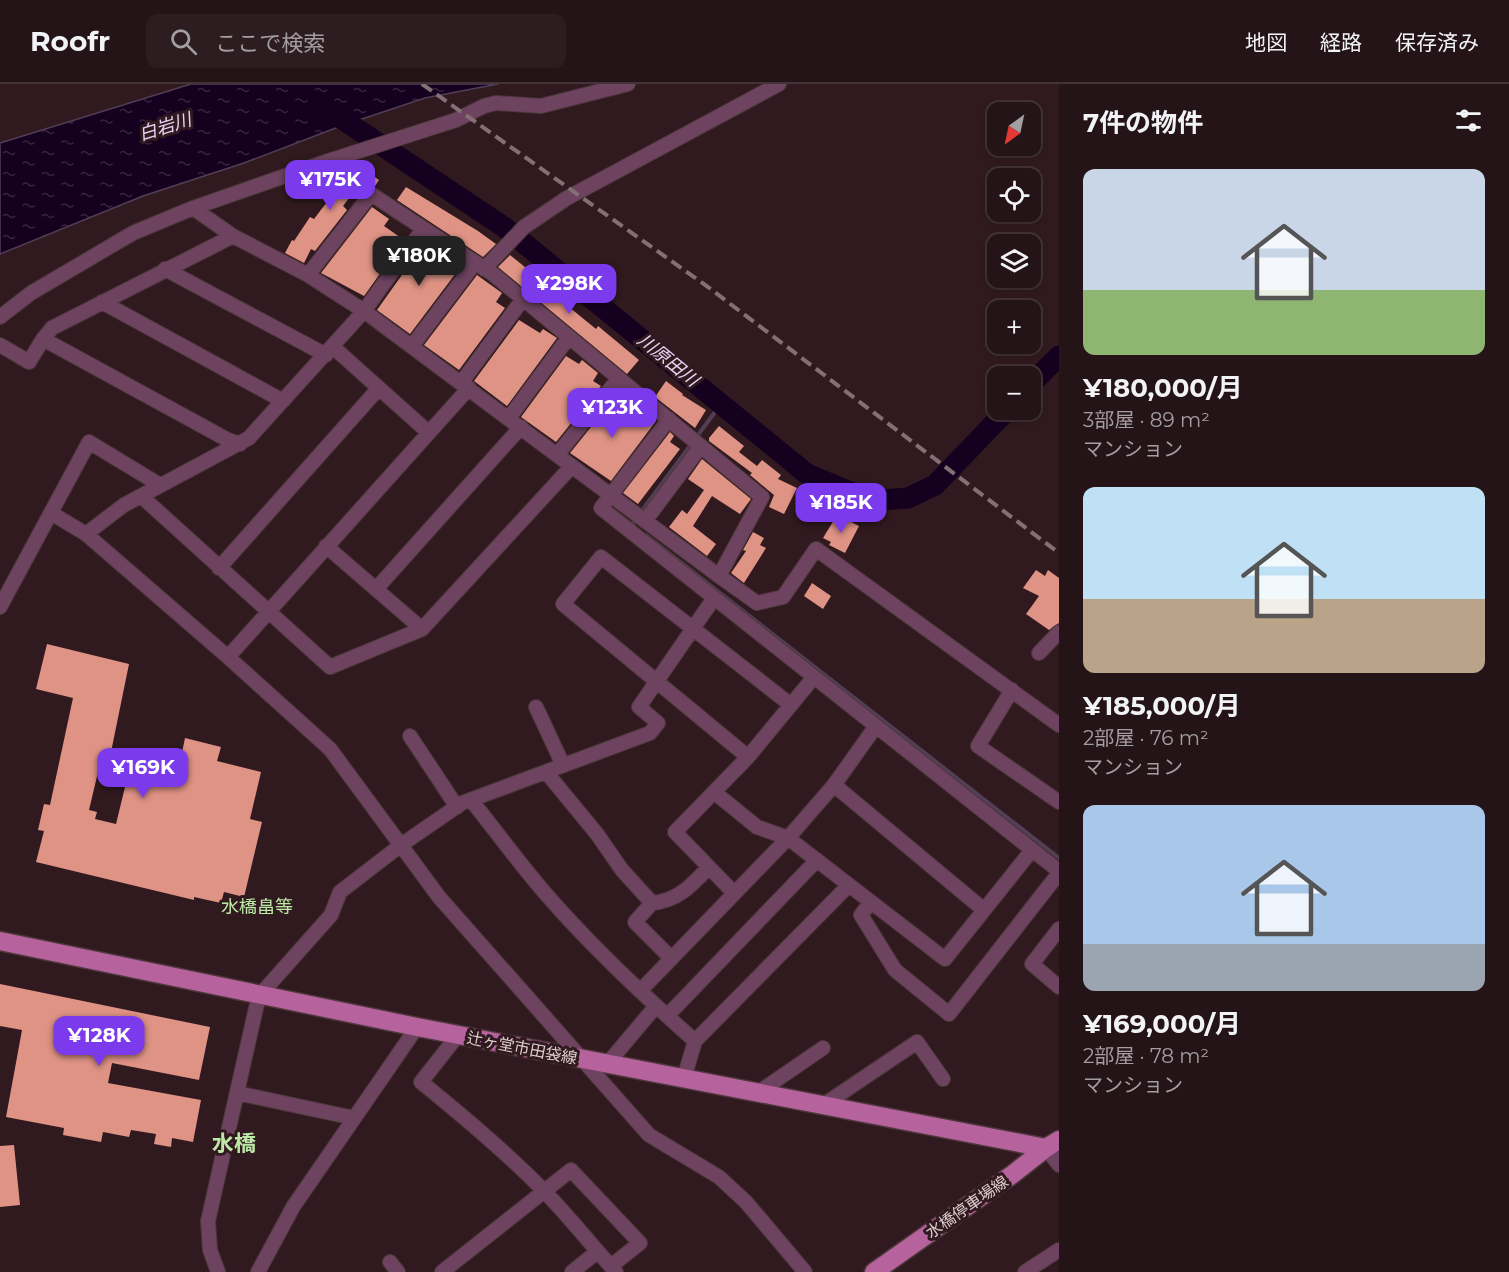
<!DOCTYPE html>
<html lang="ja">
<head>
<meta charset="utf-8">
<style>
	:root { --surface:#251417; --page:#2d1d20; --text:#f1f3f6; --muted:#a39ea1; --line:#423336; --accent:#7c3aed }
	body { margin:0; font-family:Montserrat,"Noto Sans JP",sans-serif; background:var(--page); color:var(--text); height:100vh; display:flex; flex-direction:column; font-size:22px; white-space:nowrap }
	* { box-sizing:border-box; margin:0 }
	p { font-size:20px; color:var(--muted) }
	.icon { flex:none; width:33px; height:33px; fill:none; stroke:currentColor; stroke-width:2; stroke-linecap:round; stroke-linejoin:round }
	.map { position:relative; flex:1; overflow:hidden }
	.details { display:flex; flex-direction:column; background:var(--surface); width:450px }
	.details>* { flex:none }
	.needle { width:39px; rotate:213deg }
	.buttons { position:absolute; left:987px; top:18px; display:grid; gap:12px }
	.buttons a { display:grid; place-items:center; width:54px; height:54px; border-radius:12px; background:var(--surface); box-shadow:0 3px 9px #0003,0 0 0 2px var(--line); font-size:30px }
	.price { position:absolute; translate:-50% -51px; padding:0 14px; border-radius:12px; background:var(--accent); color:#fff; font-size:20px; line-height:39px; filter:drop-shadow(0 2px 3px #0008) }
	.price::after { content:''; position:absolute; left:50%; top:36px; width:18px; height:14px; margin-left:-9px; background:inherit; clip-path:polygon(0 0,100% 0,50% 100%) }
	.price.active { background:#222; color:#fff }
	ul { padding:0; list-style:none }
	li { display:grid; align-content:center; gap:12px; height:318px; padding:0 24px }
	li span { display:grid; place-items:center; height:186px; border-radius:12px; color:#555 }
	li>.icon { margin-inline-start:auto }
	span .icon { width:108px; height:108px; fill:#fffc; stroke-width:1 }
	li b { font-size:26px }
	h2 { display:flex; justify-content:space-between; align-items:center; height:72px; padding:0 24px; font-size:26px }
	header { display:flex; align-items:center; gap:36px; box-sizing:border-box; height:84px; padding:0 30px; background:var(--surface); border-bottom:2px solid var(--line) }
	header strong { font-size:28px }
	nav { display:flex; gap:33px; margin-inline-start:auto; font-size:21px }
	.search { width:420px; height:54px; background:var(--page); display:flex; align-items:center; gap:15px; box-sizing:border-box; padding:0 21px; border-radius:12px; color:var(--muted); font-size:22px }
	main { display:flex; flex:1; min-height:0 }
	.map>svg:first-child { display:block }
	.water { fill:url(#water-ripples); stroke:#523e55; stroke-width:1.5 }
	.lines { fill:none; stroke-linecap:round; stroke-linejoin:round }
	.stream { stroke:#523e55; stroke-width:4 }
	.river { stroke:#160020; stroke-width:21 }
	.building { fill:#df9385 }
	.minor-casing { stroke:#4d373b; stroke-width:16 }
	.major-casing { stroke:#4d373b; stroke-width:21 }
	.minor { stroke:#6d435f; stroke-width:14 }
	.major { stroke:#b6629d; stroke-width:18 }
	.rail { stroke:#847074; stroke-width:4; stroke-dasharray:12 6; stroke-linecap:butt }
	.labels { text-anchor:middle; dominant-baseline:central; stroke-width:6; stroke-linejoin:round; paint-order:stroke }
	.street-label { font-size:16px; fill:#decdd0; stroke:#311a1f }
	.water-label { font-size:18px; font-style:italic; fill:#e8d3f4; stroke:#311a1f }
	.neighbourhood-label { font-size:18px; fill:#bde9a6; stroke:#311a1f }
	.district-label { font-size:22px; font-weight:bold; fill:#bde9a6; stroke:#311a1f }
</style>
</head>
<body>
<header>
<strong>Roofr</strong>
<div class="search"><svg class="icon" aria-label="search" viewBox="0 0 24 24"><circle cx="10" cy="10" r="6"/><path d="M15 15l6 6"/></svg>ここで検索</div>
<nav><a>地図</a><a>経路</a><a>保存済み</a></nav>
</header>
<main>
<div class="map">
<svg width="1059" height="1188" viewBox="0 0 1059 1188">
	<defs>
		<pattern id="water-ripples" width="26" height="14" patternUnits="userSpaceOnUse" patternTransform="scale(1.5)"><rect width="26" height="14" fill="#160020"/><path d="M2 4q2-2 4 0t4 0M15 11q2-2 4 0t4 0" fill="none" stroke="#37243f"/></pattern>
	</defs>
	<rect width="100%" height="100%" fill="#311a1f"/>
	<path class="water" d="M191 0H498L425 14 341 42 244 79 143 112 0 170V59Z"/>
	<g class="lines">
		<path class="stream" d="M635 443 632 440 721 320
			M646 451 1059 774"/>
		<path class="river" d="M324 23 504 143 807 390 855 410 882 416 908 414 935 401 1007 326
			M1030 301 1059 272"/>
	</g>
	<path class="building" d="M354 78 379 96 375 102 369 101 362 97 343 122 347 126 315 167 311 165 304 179 285 169 292 156 294 157 310 133 314 135 340 101 327 92Z
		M406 103 478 147 496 160 483 173 397 116Z
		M372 123 389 135 384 142 404 156 364 212 321 189Z
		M426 157 462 181 410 250 377 226Z
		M510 171 571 220 569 223 596 245 598 242 639 276 627 290 498 183Z
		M477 191 502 209 496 218 505 224 459 286 424 261Z
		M519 236 540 249 543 245 557 254 507 322 474 297Z
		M566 272 579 280 582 276 598 289 593 297 601 302 556 358 521 333Z
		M666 297 683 310 682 311 706 326 695 344 655 313Z
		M620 307 624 311 621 317 631 324 629 326 647 337 650 332 656 337 611 397 570 369Z
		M719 342 744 362 739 368 757 382 762 376 781 391 778 395 797 404 784 430 769 423 774 411 750 391 752 389 709 357V354Z
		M670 348 674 352 670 358 680 365 638 420 623 409Z
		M702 375 751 415 740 430 712 412 693 442 716 460 707 472 669 443 682 426 687 430 704 406 688 395Z
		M837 431 859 442 845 469 829 461 831 458 823 454Z
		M753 448 764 454 760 461 766 464 744 499 731 489 746 467 743 466Z
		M1036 486 1045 492 1048 486 1059 494V539L1049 546 1026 530 1039 512 1023 504Z
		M812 499 831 512 823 525 804 512Z
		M47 560 129 580 111 668 103 667 89 726 97 728 95 735 116 740 125 703 121 702 124 690 129 691 131 681 136 682 138 673 179 683 185 654 221 663 217 677 261 688 250 735 262 738 244 813 224 808 221 819 194 813V816L36 778 44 747 38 746 44 720 50 721 73 614 36 605Z
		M0 900 210 943 199 996 112 979 108 999 201 1016 193 1058 172 1054 171 1063 154 1060 156 1050 131 1046 129 1053 103 1048 101 1058 63 1051 64 1044 6 1033 22 946 0 942Z
		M14 1061 20 1121 0 1123V1062Z"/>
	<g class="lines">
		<defs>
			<path id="minor" d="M193 124 233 152 308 191 364 227 719 492 762 413 493 190 371 110 308 191
				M165 185 326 271
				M484 185 524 143 567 114 779 0
				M102 218 283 317
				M0 233 31 209 133 149 193 124 325 78 456 36 484 22 496 19 541 22 628 0
				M43 255 228 356 240 360
				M0 261 29 278 43 255 52 244 233 152
				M412 262 475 179
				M333 263 428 348
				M461 299 523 215
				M509 334 569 253
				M669 335 601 424 1059 787
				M557 371 619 294
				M141 412 330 583 422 545 572 382
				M51 429 86 450 228 573 330 665 439 813 649 1051 719 1093 746 1118 805 1188
				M645 437 701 362
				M86 450 124 421 249 354 364 227 423 145
				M326 462 422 545
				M219 484 379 304
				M719 492 757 519 783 513 816 465 1059 641
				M376 505 521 343
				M0 523 89 358 160 401
				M1039 569 1059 548
				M228 573 469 304
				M1012 606 978 662 1059 718
				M791 621 601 473 563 520 748 673 814 593
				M536 623 563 681
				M410 652 457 723
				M546 688 597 750 622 786 652 819 635 838 671 874
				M834 701 984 826
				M714 708 757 743 788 754 945 875 1032 766
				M471 716C496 747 519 779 545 809 591 862 643 911 695 957
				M734 809 675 748 748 673
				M871 818 861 831 895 886 949 930 1059 789
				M652 819C678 817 692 801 709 783
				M1059 845 1032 880 1059 903
				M640 907 788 754 834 701 876 642
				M667 932 817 776
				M458 951 421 998C463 1032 504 1066 542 1105 568 1131 591 1161 616 1188
				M608 979 656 922
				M684 994 695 957 849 801
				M759 1008 823 964
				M237 1009 354 1034
				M825 1020 917 958 943 995
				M1046 1064 1059 1081
				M390 1178 398 1188
				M218 1188 210 1166 208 1137 256 924 260 911 331 831 340 808 401 761 462 719 650 649 658 639 639 623 714 514
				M258 1188 293 1123 417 943
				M442 1188 571 1086 640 1159 611 1182
				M572 1188 597 1168
				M1025 1188 1059 1166"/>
			<path id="major" d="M0 857 417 943 1046 1064
				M874 1188 1013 1090 1046 1064 1059 1056"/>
		</defs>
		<use href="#minor" class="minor-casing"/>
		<use href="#major" class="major-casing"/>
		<use href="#minor" class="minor"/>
		<use href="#major" class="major"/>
		<path class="rail" d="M422 0 708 203 1059 469"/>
	</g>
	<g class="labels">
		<g class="street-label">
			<text transform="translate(522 964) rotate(11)">辻ヶ堂市田袋線</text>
			<text transform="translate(967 1123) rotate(-35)">水橋停車場線</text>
		</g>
		<g class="water-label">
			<text transform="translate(165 43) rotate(-17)">白岩川</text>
			<text transform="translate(668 276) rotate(39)">川原田川</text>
		</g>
		<g class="neighbourhood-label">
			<text x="257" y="823">水橋畠等</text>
		</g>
		<g class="district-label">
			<text x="234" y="1059">水橋</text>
		</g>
	</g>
</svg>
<div class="buttons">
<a><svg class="needle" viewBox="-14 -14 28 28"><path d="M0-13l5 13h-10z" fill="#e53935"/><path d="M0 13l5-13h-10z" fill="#a39ea1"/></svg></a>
<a><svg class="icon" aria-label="locate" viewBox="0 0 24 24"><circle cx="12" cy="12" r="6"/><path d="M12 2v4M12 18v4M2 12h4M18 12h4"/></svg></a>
<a><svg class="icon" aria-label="layers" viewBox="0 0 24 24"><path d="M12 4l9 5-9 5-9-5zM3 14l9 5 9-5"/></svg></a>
<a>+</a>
<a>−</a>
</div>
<b class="price" style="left:330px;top:127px">¥175K</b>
<b class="price active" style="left:419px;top:203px">¥180K</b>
<b class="price" style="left:569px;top:231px">¥298K</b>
<b class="price" style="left:612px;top:355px">¥123K</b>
<b class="price" style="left:841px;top:450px">¥185K</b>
<b class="price" style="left:143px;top:715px">¥169K</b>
<b class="price" style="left:99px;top:983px">¥128K</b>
</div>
<section class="details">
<h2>7件の物件<svg class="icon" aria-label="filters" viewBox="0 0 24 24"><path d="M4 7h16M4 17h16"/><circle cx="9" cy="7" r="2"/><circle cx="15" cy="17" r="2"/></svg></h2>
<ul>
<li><span style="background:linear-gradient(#c9d6e8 65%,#8fb573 0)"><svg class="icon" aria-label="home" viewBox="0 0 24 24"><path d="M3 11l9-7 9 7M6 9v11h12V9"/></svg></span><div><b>¥180,000/月</b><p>3部屋 · 89 m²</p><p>マンション</p></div></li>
<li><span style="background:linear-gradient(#bfe0f5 60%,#b9a48a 0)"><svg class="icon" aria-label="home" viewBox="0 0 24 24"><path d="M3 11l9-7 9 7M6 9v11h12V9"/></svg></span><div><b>¥185,000/月</b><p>2部屋 · 76 m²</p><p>マンション</p></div></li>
<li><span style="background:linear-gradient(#a9c7e8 75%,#9aa5b1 0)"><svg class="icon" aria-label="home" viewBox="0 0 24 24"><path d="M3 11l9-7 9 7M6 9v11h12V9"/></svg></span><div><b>¥169,000/月</b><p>2部屋 · 78 m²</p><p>マンション</p></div></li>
</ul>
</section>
</main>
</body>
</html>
